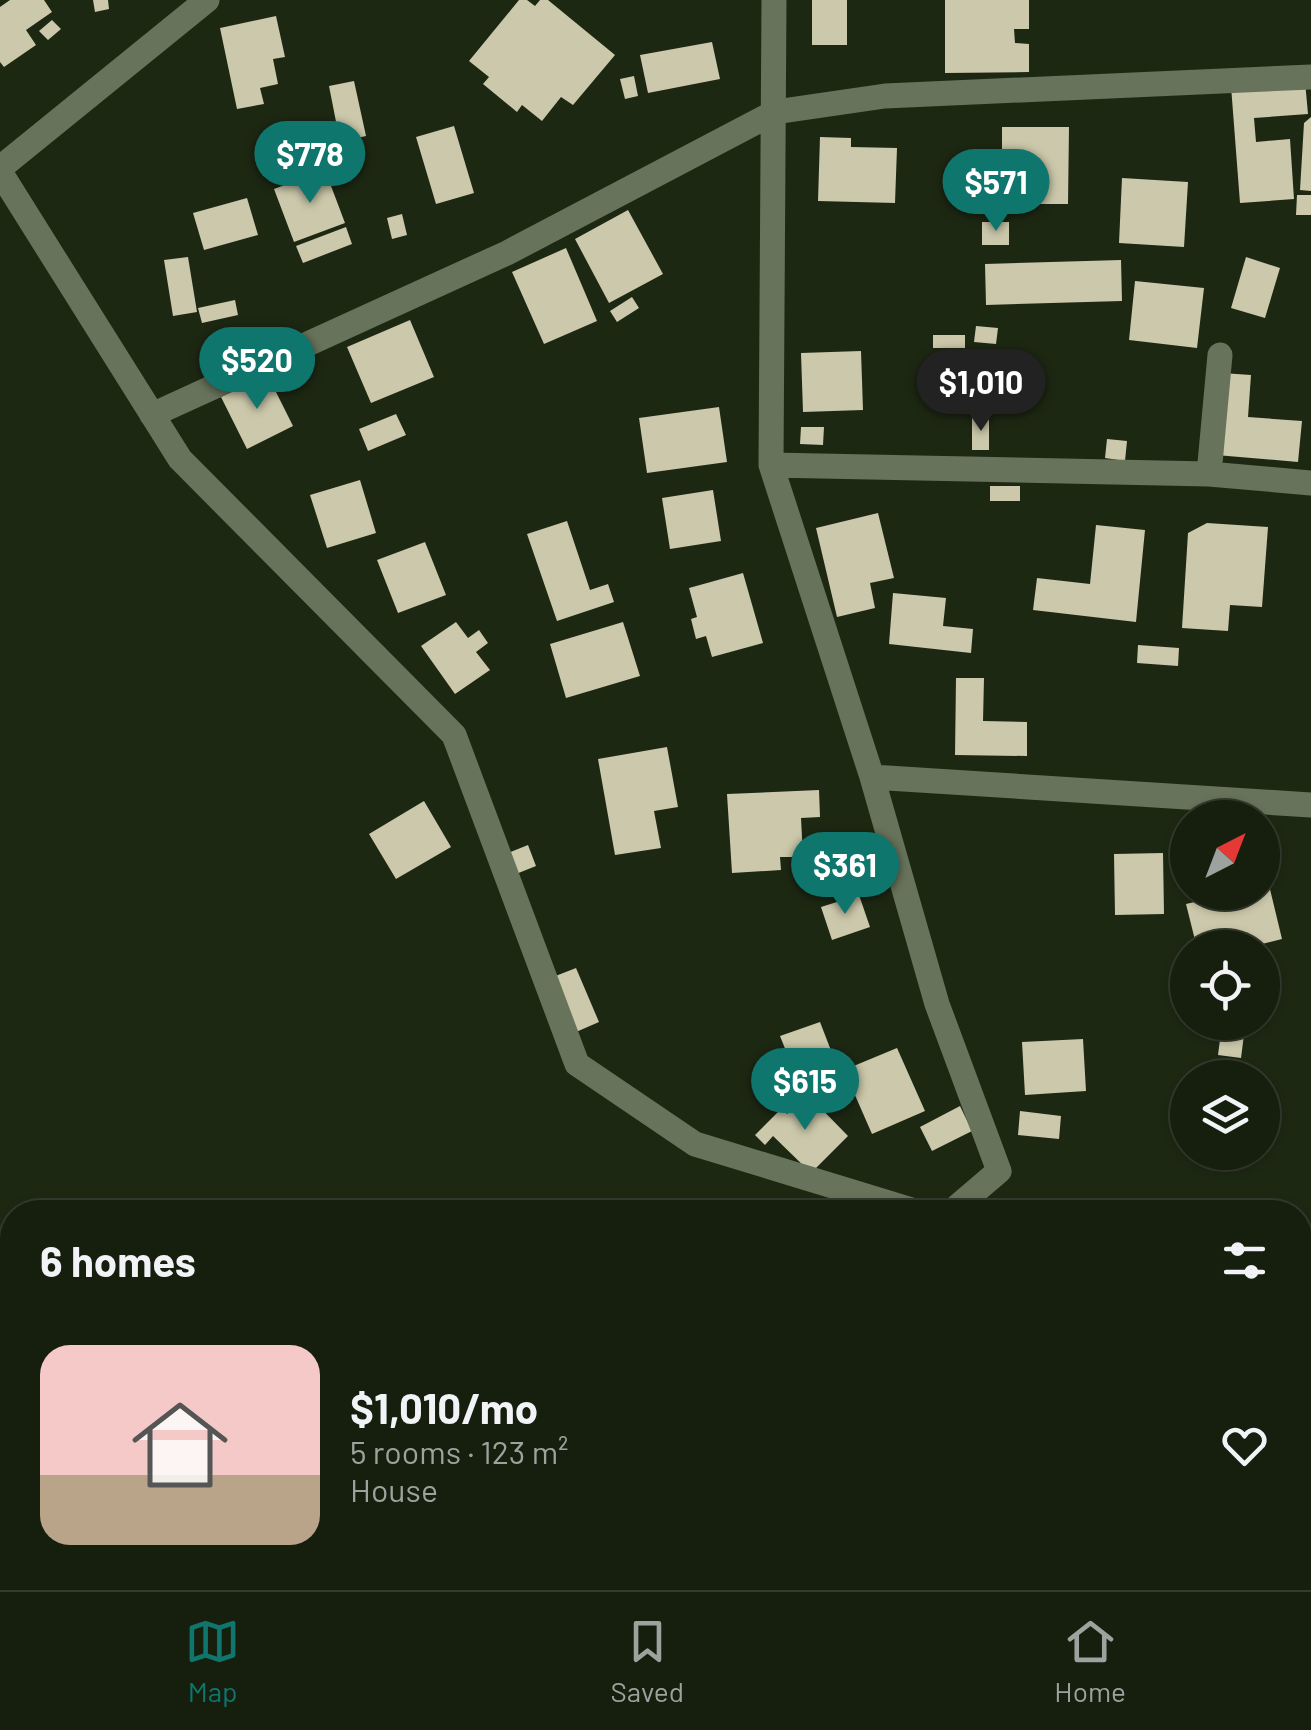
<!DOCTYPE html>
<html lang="en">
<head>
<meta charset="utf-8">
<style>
	:root { --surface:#161e0e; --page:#1f2717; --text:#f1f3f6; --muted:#9ea29e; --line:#353c2e; --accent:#0f766e }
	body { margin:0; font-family:Barlow,sans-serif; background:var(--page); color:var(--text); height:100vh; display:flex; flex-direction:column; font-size:38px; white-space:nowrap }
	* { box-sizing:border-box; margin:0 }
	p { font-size:32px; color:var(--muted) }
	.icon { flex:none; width:55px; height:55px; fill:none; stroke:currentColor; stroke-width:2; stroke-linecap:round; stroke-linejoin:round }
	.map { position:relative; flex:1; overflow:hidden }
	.panel { position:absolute; left:0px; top:1200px; width:1312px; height:390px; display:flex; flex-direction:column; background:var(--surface); border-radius:40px 40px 0 0; box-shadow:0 2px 8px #0004,0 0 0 2px var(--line) }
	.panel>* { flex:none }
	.needle { width:65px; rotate:42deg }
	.buttons { position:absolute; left:1170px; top:800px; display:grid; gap:20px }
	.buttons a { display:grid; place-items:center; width:110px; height:110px; border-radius:50%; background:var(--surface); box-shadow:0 2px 8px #0004,0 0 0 2px var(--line); font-size:50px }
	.price { position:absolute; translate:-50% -85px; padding:0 22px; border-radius:35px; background:var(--accent); color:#fff; font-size:32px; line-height:65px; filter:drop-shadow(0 2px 5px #0008) }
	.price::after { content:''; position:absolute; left:50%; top:60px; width:30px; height:22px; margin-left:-15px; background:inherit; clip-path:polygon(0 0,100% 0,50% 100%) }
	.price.selected { background:#222; color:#fff }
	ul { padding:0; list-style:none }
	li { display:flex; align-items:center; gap:30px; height:250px; padding:0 40px }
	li+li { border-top:2px solid var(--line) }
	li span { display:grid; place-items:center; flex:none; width:280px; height:200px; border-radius:30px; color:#555 }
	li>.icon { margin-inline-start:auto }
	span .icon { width:120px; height:120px; fill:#fffc; stroke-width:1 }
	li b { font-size:42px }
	h2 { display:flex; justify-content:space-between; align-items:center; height:120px; padding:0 40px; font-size:42px }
	.tab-bar { display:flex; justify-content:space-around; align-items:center; height:140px; border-top:2px solid var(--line); background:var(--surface); font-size:28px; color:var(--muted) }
	.tab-bar a { display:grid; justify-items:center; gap:5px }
	.tab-bar .selected { color:var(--accent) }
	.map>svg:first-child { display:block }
	.building { fill:#ccc8ab }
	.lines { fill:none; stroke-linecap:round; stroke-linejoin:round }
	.path { stroke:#687260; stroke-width:5; stroke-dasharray:5 5; stroke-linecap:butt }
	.street { stroke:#67735b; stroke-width:25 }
</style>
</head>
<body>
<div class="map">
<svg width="1311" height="1590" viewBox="0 0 1311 1590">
	<rect width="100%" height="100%" fill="#1d2813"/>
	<path class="building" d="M10 0H44L52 12 26 30 36 45 4 67 0 62V7Z
		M93 0H108L109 9 95 12Z
		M519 0H527L535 6 540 0H548L615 55 573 105 561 97 542 121 522 105 517 112 483 84 489 77 469 61Z
		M812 0H847V45H812Z
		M945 0H1029V29H1014L1015 43 1029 44V72L945 73Z
		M276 16 285 57 273 59 278 84 260 88 264 104 237 109 220 28Z
		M52 20 61 29 48 40 39 31Z
		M712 42 720 79 648 93 640 55Z
		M634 76 638 96 625 99 620 79Z
		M354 81 366 136 340 142 329 86Z
		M1305 81 1308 114 1254 118 1256 142 1290 139 1294 199 1240 203 1231 86Z
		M1311 117V191L1300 190 1304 123Z
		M454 126 474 193 436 204 416 137Z
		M1002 127H1069L1068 204H1002Z
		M820 137 851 138V147L897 148 895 203 818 201Z
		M334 143 337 156 263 176 259 164Z
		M353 143 360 171 346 175 339 147Z
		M325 170 345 223 294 242 274 189Z
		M1122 178 1188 182 1184 247 1119 243Z
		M1297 195H1311V215H1296Z
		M247 198 258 235 204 250 193 213Z
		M628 210 663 274 609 303 575 239Z
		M402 214 407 235 392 239 387 218Z
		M982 222H1009V245H982Z
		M346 227 352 244 303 263 296 246Z
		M566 248 597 321 544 344 512 272Z
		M188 257 197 312 173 316 164 260Z
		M1246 257 1280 268 1265 318 1231 308Z
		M1121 260 1122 301 986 305 985 264Z
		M1135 281 1204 288 1197 348 1129 340Z
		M632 297 639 308 617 322 610 311Z
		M235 300 238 315 202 323 198 308Z
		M410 320 434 377 371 403 347 347Z
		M976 326 998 328 996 344 974 342Z
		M933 335H965V348H933Z
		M861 351 863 410 803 412 801 353Z
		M1222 373 1251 375 1248 417 1302 421 1298 462 1216 455Z
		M267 374 293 426 247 449 221 397Z
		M719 407 727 462 647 473 639 418Z
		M396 414 406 435 368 451 359 429Z
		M972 417H989V450H972Z
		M801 427H824L823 445 800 444Z
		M1107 439 1127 441 1125 461 1105 458Z
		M360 480 376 533 327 548 310 495Z
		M990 486H1020V501H990Z
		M713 490 721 541 670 549 662 498Z
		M878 513 894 578 870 583 875 608 837 617 816 528Z
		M567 521 590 590 608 584 614 602 557 621 527 534Z
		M1207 523 1268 527 1262 607 1230 605 1228 631 1182 628 1188 533Z
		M1096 525 1145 530 1136 622 1033 610 1037 578 1090 584Z
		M425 542 446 595 398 613 377 560Z
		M743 573 763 643 712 657 706 636 696 639 691 619 697 617 689 588Z
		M893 593 946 598 943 626 973 629 971 653 889 644Z
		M456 622 468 638 479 630 488 643 476 652 490 670 455 694 421 646Z
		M623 622 640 676 566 698 550 644Z
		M1138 645 1179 648 1178 666 1137 663Z
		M956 678H984L983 721 1027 722V756L955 755Z
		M667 747 678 807 654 811 661 848 615 855 598 759Z
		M819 790 820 817 801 818 803 857H780L781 870 732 873 727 794Z
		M424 801 451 847 396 879 369 834Z
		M528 845 536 866 516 874 508 853Z
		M1163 853 1164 914 1115 915 1114 854Z
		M1269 885 1282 939 1246 948H1197L1186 904 1237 892H1262V886Z
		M859 895 870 927 832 940 821 907Z
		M576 968 599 1022 576 1032 553 977Z
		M820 1022 837 1066 798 1081 780 1036Z
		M1222 1024 1245 1027 1241 1058 1218 1055Z
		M1083 1039 1086 1091 1025 1095 1022 1042Z
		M897 1048 925 1111 872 1134 844 1070Z
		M807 1094 848 1136 811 1173 773 1136 765 1145 755 1135 782 1108 787 1114Z
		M960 1106 972 1131 932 1151 920 1127Z
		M1020 1111 1061 1116 1059 1139 1018 1135Z"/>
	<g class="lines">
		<path class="path" d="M574 1590 595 1578"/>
		<path class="street" d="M774 0 771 465 872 777 937 1004 999 1171 951 1212
			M0 168 207 0
			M0 172 180 459 454 735 577 1064 695 1144 918 1212
			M152 415 507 253 775 112 885 96 1311 77
			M771 465 1209 474 1311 483
			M1209 474 1220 355
			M872 777 1311 805
			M1117 1578 1123 1590"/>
	</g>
</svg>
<div class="buttons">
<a><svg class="needle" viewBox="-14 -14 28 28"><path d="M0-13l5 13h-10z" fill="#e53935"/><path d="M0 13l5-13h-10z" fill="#9ea29e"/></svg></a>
<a><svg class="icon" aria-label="locate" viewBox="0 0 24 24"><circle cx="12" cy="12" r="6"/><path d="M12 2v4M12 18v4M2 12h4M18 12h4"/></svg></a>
<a><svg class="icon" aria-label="layers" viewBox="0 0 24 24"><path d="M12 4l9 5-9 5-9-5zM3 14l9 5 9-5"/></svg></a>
</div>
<b class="price" style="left:310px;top:206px">$778</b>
<b class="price" style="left:996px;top:234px">$571</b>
<b class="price" style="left:257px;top:412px">$520</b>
<b class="price selected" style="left:981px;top:434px">$1,010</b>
<b class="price" style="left:845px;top:917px">$361</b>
<b class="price" style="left:805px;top:1133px">$615</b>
<section class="panel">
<h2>6 homes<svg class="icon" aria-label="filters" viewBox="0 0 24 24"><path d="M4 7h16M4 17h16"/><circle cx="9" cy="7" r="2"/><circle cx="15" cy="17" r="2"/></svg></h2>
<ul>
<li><span style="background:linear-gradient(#f6c9c9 65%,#b9a48a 0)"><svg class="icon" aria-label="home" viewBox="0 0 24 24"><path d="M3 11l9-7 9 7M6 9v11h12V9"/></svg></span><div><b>$1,010/mo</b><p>5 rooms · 123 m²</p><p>House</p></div><svg class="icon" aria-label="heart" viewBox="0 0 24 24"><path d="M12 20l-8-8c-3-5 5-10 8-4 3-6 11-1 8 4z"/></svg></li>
</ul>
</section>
</div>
<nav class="tab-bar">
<a class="selected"><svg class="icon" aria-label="map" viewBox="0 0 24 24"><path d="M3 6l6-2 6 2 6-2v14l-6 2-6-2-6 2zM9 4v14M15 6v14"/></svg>Map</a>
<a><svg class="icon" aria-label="saved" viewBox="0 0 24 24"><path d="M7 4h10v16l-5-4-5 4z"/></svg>Saved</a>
<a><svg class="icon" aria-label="home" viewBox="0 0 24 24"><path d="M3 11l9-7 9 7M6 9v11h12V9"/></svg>Home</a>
</nav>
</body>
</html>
